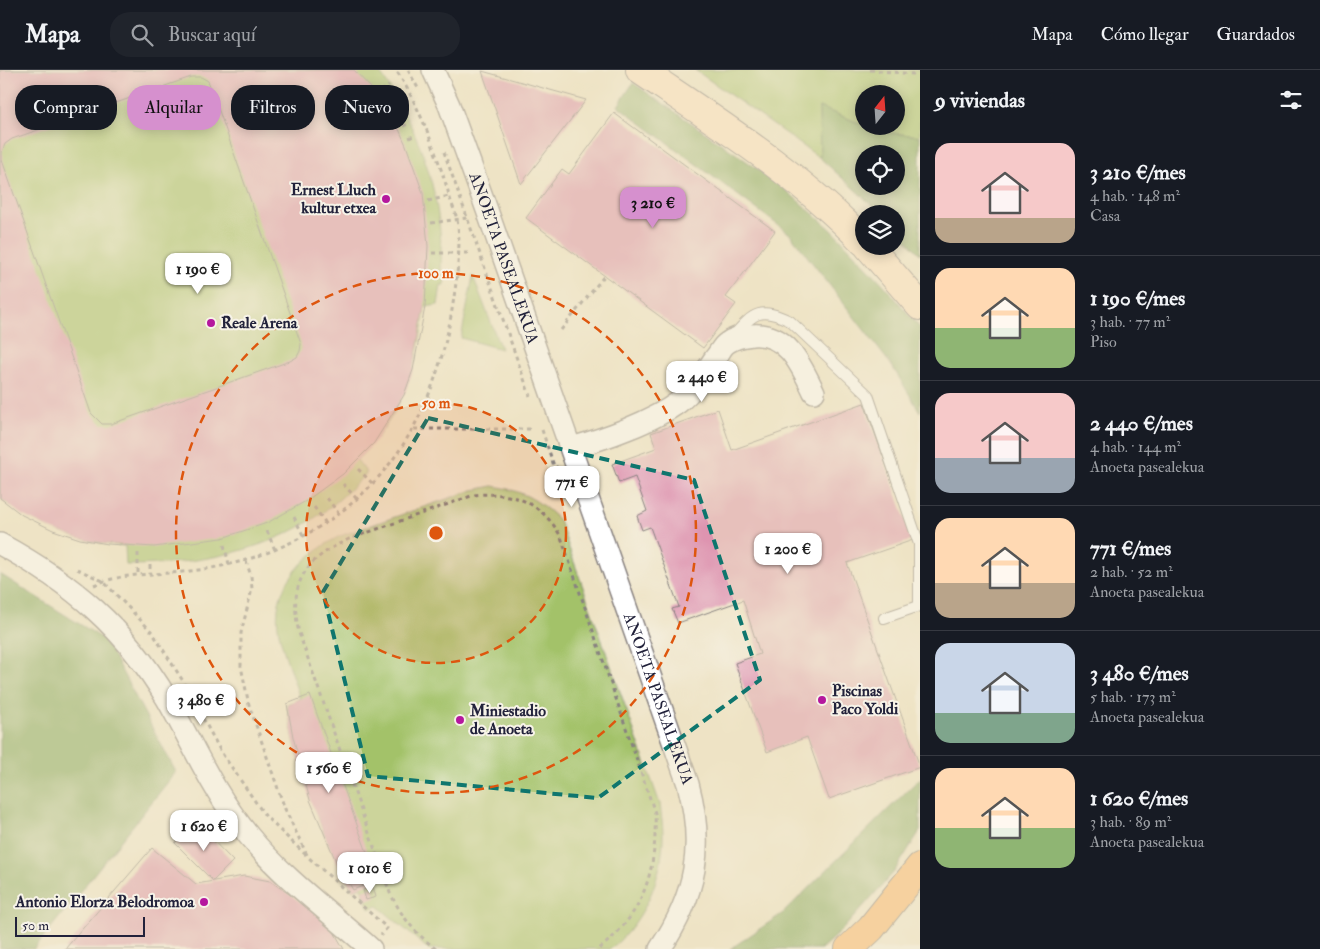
<!DOCTYPE html>
<html lang="es">
<head>
<meta charset="utf-8">
<style>
	:root { --surface:#171b24; --page:#20242c; --text:#f1f3f6; --muted:#9ea1a6; --line:#363941; --accent:#d690ce }
	body { margin:0; font-family:"IM FELL Double Pica",serif; background:var(--page); color:var(--text); height:100vh; display:flex; flex-direction:column; font-size:19px; white-space:nowrap }
	* { box-sizing:border-box; margin:0 }
	p { font-size:16px; color:var(--muted) }
	.icon { flex:none; width:28px; height:28px; fill:none; stroke:currentColor; stroke-width:2; stroke-linecap:round; stroke-linejoin:round }
	.map { position:relative; flex:1; overflow:hidden }
	.side { display:flex; flex-direction:column; background:var(--surface); width:400px }
	.side>* { flex:none }
	.guide { position:absolute; left:15px; top:15px; width:475px; height:45px; display:flex; gap:10px }
	.needle { width:32px; rotate:17deg }
	.buttons { position:absolute; left:855px; top:15px; display:grid; gap:10px }
	.buttons a { display:grid; place-items:center; width:50px; height:50px; border-radius:50%; background:var(--surface); box-shadow:0 2px 12px #0003; font-size:25px }
	.scale { position:absolute; left:15px; bottom:12px; width:130px; box-sizing:border-box; padding-left:5px; border:2px solid #22223b; border-top:0; font-size:14px; line-height:18px; white-space:nowrap; color:#22223b; -webkit-text-stroke:4px #f7f3e8; paint-order:stroke }
	.price { position:absolute; translate:-50% -42px; padding:0 11px; border-radius:10px; background:#fff; color:#222; font-size:16px; line-height:32px; filter:drop-shadow(0 1px 2px #0008) }
	.price::after { content:''; position:absolute; left:50%; top:30px; width:15px; height:11px; margin-left:-8px; background:inherit; clip-path:polygon(0 0,100% 0,50% 100%) }
	.price.current { background:var(--accent); color:#111 }
	ul { padding:0; list-style:none }
	li { display:flex; align-items:center; gap:15px; height:125px; padding:0 15px }
	li+li { border-top:1px solid var(--line) }
	li span { display:grid; place-items:center; flex:none; width:140px; height:100px; border-radius:15px; color:#555 }
	li>.icon { margin-inline-start:auto }
	span .icon { width:60px; height:60px; fill:#fffc; stroke-width:1 }
	li b { font-size:21px }
	h2 { display:flex; justify-content:space-between; align-items:center; height:60px; padding:0 15px; font-size:21px }
	.tag { padding:0 18px; border-radius:20px; background:var(--surface); box-shadow:0 2px 12px #0003; font-size:18px; line-height:45px }
	.tag.current { background:var(--accent); color:#111 }
	header { display:flex; align-items:center; gap:30px; box-sizing:border-box; height:70px; padding:0 25px; background:var(--surface); border-bottom:1px solid var(--line) }
	header strong { font-size:24px }
	nav { display:flex; gap:28px; margin-inline-start:auto; font-size:18px }
	.search { width:350px; height:45px; background:var(--page); display:flex; align-items:center; gap:12px; box-sizing:border-box; padding:0 18px; border-radius:20px; color:var(--muted); font-size:19px }
	main { display:flex; flex:1; min-height:0 }
	.map>svg:first-child { display:block }
	.green { fill:#a3c269; stroke:#627252 }
	.forest { fill:#82a85d; stroke:#52654c; fill-rule:evenodd }
	.building { fill:#de94b0; fill-rule:evenodd }
	.lines { fill:none; stroke-linecap:round; stroke-linejoin:round }
	.service-casing { stroke:#888280; stroke-width:12 }
	.minor-casing { stroke:#888280; stroke-width:24 }
	.secondary-casing { stroke:#888280; stroke-width:30 }
	.motorway-casing { stroke:#888280; stroke-width:30 }
	.path { stroke:#888280; stroke-width:3; stroke-dasharray:4 4; stroke-linecap:butt }
	.service { stroke:#fff; stroke-width:10 }
	.minor { stroke:#fff; stroke-width:21 }
	.secondary { stroke:#ffe4c6; stroke-width:28 }
	.motorway { stroke:#febb71; stroke-width:28 }
	.marked { fill:none; stroke:#0f766e; stroke-width:4; stroke-dasharray:10 6; stroke-linejoin:round }
	.ring { fill:none; stroke:#de560e; stroke-width:2.5; stroke-dasharray:9 6 }
	.poi-dot { fill:#b5179e; stroke:#f7f3e8; stroke-width:2 }
	.labels { text-anchor:middle; dominant-baseline:central; stroke-width:4; stroke-linejoin:round; paint-order:stroke }
	.poi-label { font-size:16px; font-weight:bold; fill:#22223b; stroke:#f7f3e8; text-anchor:start }
	.street-label { font-size:16px; fill:#22223b; stroke:#f7f3e8 }
	.centre { fill:#de560e; stroke:#f7f3e8; stroke-width:2.5 }
	.ring-label { font-size:15px; text-anchor:middle; font-weight:bold; fill:#de560e; stroke:#f7f3e8; stroke-width:4; stroke-linejoin:round; paint-order:stroke }
</style>
</head>
<body>
<header>
<strong>Mapa</strong>
<div class="search"><svg class="icon" aria-label="search" viewBox="0 0 24 24"><circle cx="10" cy="10" r="6"/><path d="M15 15l6 6"/></svg>Buscar aquí</div>
<nav><a>Mapa</a><a>Cómo llegar</a><a>Guardados</a></nav>
</header>
<main>
<div class="map">
<svg width="920" height="879" viewBox="0 0 920 879">
	<rect width="100%" height="100%" fill="#f7f3e8"/>
	<filter id="ink" filterUnits="userSpaceOnUse"><feTurbulence type="fractalNoise" baseFrequency=".02" numOctaves="2"/><feDisplacementMap in="SourceGraphic" scale="10" xChannelSelector="R" yChannelSelector="G"/><feConvolveMatrix kernelMatrix="1 2 1 2 8 2 1 2 1" color-interpolation-filters="sRGB"/></filter>
	<filter id="wash" filterUnits="userSpaceOnUse"><feTurbulence type="fractalNoise" baseFrequency=".0096" numOctaves="4" result="noise"/><feDisplacementMap in="SourceGraphic" scale="20" xChannelSelector="R" yChannelSelector="G"/><feGaussianBlur stdDeviation="1.12" result="paint"/><feColorMatrix in="noise" values="0 0 0 0 0 0 0 0 0 0 0 0 0 0 0 0 0 1.4 0 .05"/><feComposite in="paint" operator="in"/></filter>
	<g filter="url(#wash)">
		<rect width="100%" height="100%" fill="#eee3c5"/>
		<path class="green" d="M0 0H377L383 7C423 66 444 131 441 203H446L444 215H441L438 235 425 237C416 299 403 345 357 390L367 403C356 413 345 425 334 434 276 481 198 495 126 495L125 476C77 472 38 457 0 428Z
			M695 0H920V66L881 62 867 56H896V24H864V55L819 37 820 88Z
			M473 206 501 279 461 268Z
			M493 416C521 420 539 430 559 450L660 734C661 744 663 754 663 764 664 806 643 854 610 879H428L378 836 369 839 362 817 353 820C319 762 298 700 287 634L300 629C293 607 284 585 279 563 269 518 305 484 340 466L473 420Z"/>
		<path class="forest" d="M633 13 774 110 832 160 884 215 920 258V342L892 296 790 164 618 36Z
			M819 37 881 62 920 66V184L896 159V144H882L820 88ZM864 84H896V116H864Z
			M0 504 105 570 176 702 34 879H0Z
			M920 708V761L894 802 843 859 821 879H730L783 843Z"/>
		<g id="blocks">
			<path class="building" d="M0 0H354L371 18 398 57 406 75 423 123 428 176 425 237 413 300 404 325 374 373 343 404 306 431 267 453 222 468 154 477 108 474 80 469 53 460 22 445 0 428ZM191 7H201L208 11 211 18 301 274 300 281 297 287 290 291 111 354H102L91 343 2 90V82L5 74 12 69Z
				M482 1 586 30 521 114Z
				M614 43 775 161 726 227 736 234 703 278 526 148 562 99 569 104Z
				M864 333 913 470 847 493 920 697 829 729 807 667 767 682 735 593 760 584 743 530 678 553 672 539 679 537 650 457 642 460 637 446 647 441 635 407 619 413 612 394 656 378 651 363 718 339 732 380Z
				M310 625 377 810 353 820 335 789 310 730 293 667 287 634Z
				M196 753 233 791 213 811 175 773Z
				M152 778 196 814 244 806 270 811 314 841 334 862 344 879H65Z
				M373 817 376 827 366 830 363 820Z"/>
		</g>
	</g>
	<g filter="url(#ink)">
		<use href="#blocks" fill-opacity="0" stroke="#888280" stroke-width="1"/>
		<g class="lines">
			<defs>
				<path id="service" d="M734 265C754 242 761 237 790 251L868 325 919 474V536L884 548"/>
				<g id="minor">
					<path id="s1" d="M433 0 449 35 487 140 688 714C705 777 696 825 660 879"/>
					<path d="M571 378C603 369 652 352 679 332 693 321 705 303 715 288 719 284 722 276 727 273 733 268 744 266 752 265 787 262 801 295 814 322"/>
					<path d="M0 474C72 513 125 558 167 629 195 678 212 721 249 766 284 809 330 842 371 879"/>
				</g>
				<path id="secondary" d="M640 0C718 53 799 104 864 172
					M868 176 920 236"/>
				<path id="motorway" d="M849 879 871 858 920 797"/>
			</defs>
			<use href="#service" class="service-casing"/>
			<use href="#minor" class="minor-casing"/>
			<use href="#secondary" class="secondary-casing"/>
			<use href="#motorway" class="motorway-casing"/>
			<path class="path" d="M408 0 419 20
				M870 0 913 4 919 0
				M381 21 389 16
				M389 33 397 29
				M403 56 410 53
				M409 68 416 65
				M444 82 530 326
				M428 131 449 126
				M431 153 467 148
				M432 183H469
				M561 260 605 205
				M414 359H532
				M542 360 554 396 557 397
				M358 399 372 413
				M343 414 356 428
				M327 428 339 444
				M314 437 325 452
				M294 447 303 465
				M267 461 275 480
				M224 475 229 494
				M138 483V504
				M246 491 251 506 252 519 241 563V596L249 635 285 739 308 787 387 858 381 865
				M150 495V504
				M77 499 103 511 152 562 183 611 221 682 266 747 308 787
				M94 515C128 501 155 506 190 501 219 498 247 491 274 480 381 435 433 352 452 240 456 215 462 175 457 150 455 140 450 131 448 121 435 79 420 37 396 0
				M436 879C413 861 403 848 390 823L299 563C288 513 304 490 349 469L474 425C513 421 542 432 561 467L655 743C657 799 645 843 599 879"/>
			<use href="#service" class="service"/>
			<use href="#minor" class="minor"/>
			<use href="#secondary" class="secondary"/>
			<use href="#motorway" class="motorway"/>
		</g>
	</g>
	<path d="M0 0H920V879H0ZM428 348 694 410 760 610 598 728 368 706 323 522Z" fill="#eee3c5" fill-opacity=".55" fill-rule="evenodd"/>
	<path class="marked" d="M428 348 694 410 760 610 598 728 368 706 323 522Z"/>
	<circle cx="436" cy="463" r="130" fill="#de560e" fill-opacity=".12"/>
	<g class="ring">
		<circle cx="436" cy="463" r="130"/>
		<circle cx="436" cy="463" r="260"/>
	</g>
	<g class="poi-dot">
		<circle cx="386" cy="129" r="5"/>
		<circle cx="211" cy="253" r="5"/>
		<circle cx="822" cy="630" r="5"/>
		<circle cx="460" cy="650" r="5"/>
		<circle cx="204" cy="832" r="5"/>
	</g>
	<g class="labels">
		<g class="poi-label">
			<text x="376" y="120" text-anchor="end">Ernest Lluch<tspan x="376" dy="18">kultur etxea</tspan></text>
			<text x="221" y="253">Reale Arena</text>
			<text x="832" y="621">Piscinas<tspan x="832" dy="18">Paco Yoldi</tspan></text>
			<text x="470" y="641">Miniestadio<tspan x="470" dy="18">de Anoeta</tspan></text>
			<text x="194" y="832" text-anchor="end">Antonio Elorza Belodromoa</text>
		</g>
		<g class="street-label">
			<text stroke="none"><textPath href="#s1" startOffset="201">ANOETA PASEALEKUA</textPath></text>
			<text stroke="none"><textPath href="#s1" startOffset="668">ANOETA PASEALEKUA</textPath></text>
		</g>
	</g>
	<circle cx="436" cy="463" r="8" class="centre"/>
	<g class="ring-label">
		<text x="436" y="208">100 m</text>
		<text x="436" y="338">50 m</text>
	</g>
</svg>
<div class="buttons">
<a><svg class="needle" viewBox="-14 -14 28 28"><path d="M0-13l5 13h-10z" fill="#e53935"/><path d="M0 13l5-13h-10z" fill="#9ea1a6"/></svg></a>
<a><svg class="icon" aria-label="locate" viewBox="0 0 24 24"><circle cx="12" cy="12" r="6"/><path d="M12 2v4M12 18v4M2 12h4M18 12h4"/></svg></a>
<a><svg class="icon" aria-label="layers" viewBox="0 0 24 24"><path d="M12 4l9 5-9 5-9-5zM3 14l9 5 9-5"/></svg></a>
</div>
<div class="scale">50 m</div>
<b class="price current" style="left:653px;top:159px">3 210 €</b>
<b class="price" style="left:198px;top:225px">1 190 €</b>
<b class="price" style="left:702px;top:333px">2 440 €</b>
<b class="price" style="left:572px;top:438px">771 €</b>
<b class="price" style="left:788px;top:505px">1 200 €</b>
<b class="price" style="left:201px;top:656px">3 480 €</b>
<b class="price" style="left:329px;top:724px">1 560 €</b>
<b class="price" style="left:204px;top:782px">1 620 €</b>
<b class="price" style="left:370px;top:824px">1 010 €</b>
<div class="guide">
<a class="tag">Comprar</a>
<a class="tag current">Alquilar</a>
<a class="tag">Filtros</a>
<a class="tag">Nuevo</a>
</div>
</div>
<section class="side">
<h2>9 viviendas<svg class="icon" aria-label="filters" viewBox="0 0 24 24"><path d="M4 7h16M4 17h16"/><circle cx="9" cy="7" r="2"/><circle cx="15" cy="17" r="2"/></svg></h2>
<ul>
<li><span style="background:linear-gradient(#f6c9c9 75%,#b9a48a 0)"><svg class="icon" aria-label="home" viewBox="0 0 24 24"><path d="M3 11l9-7 9 7M6 9v11h12V9"/></svg></span><div><b>3 210 €/mes</b><p>4 hab. · 148 m²</p><p>Casa</p></div></li>
<li><span style="background:linear-gradient(#ffd9b3 60%,#8fb573 0)"><svg class="icon" aria-label="home" viewBox="0 0 24 24"><path d="M3 11l9-7 9 7M6 9v11h12V9"/></svg></span><div><b>1 190 €/mes</b><p>3 hab. · 77 m²</p><p>Piso</p></div></li>
<li><span style="background:linear-gradient(#f6c9c9 65%,#9aa5b1 0)"><svg class="icon" aria-label="home" viewBox="0 0 24 24"><path d="M3 11l9-7 9 7M6 9v11h12V9"/></svg></span><div><b>2 440 €/mes</b><p>4 hab. · 144 m²</p><p>Anoeta pasealekua</p></div></li>
<li><span style="background:linear-gradient(#ffd9b3 65%,#b9a48a 0)"><svg class="icon" aria-label="home" viewBox="0 0 24 24"><path d="M3 11l9-7 9 7M6 9v11h12V9"/></svg></span><div><b>771 €/mes</b><p>2 hab. · 52 m²</p><p>Anoeta pasealekua</p></div></li>
<li><span style="background:linear-gradient(#c9d6e8 70%,#7fa58c 0)"><svg class="icon" aria-label="home" viewBox="0 0 24 24"><path d="M3 11l9-7 9 7M6 9v11h12V9"/></svg></span><div><b>3 480 €/mes</b><p>5 hab. · 173 m²</p><p>Anoeta pasealekua</p></div></li>
<li><span style="background:linear-gradient(#ffd9b3 60%,#8fb573 0)"><svg class="icon" aria-label="home" viewBox="0 0 24 24"><path d="M3 11l9-7 9 7M6 9v11h12V9"/></svg></span><div><b>1 620 €/mes</b><p>3 hab. · 89 m²</p><p>Anoeta pasealekua</p></div></li>
</ul>
</section>
</main>
</body>
</html>
